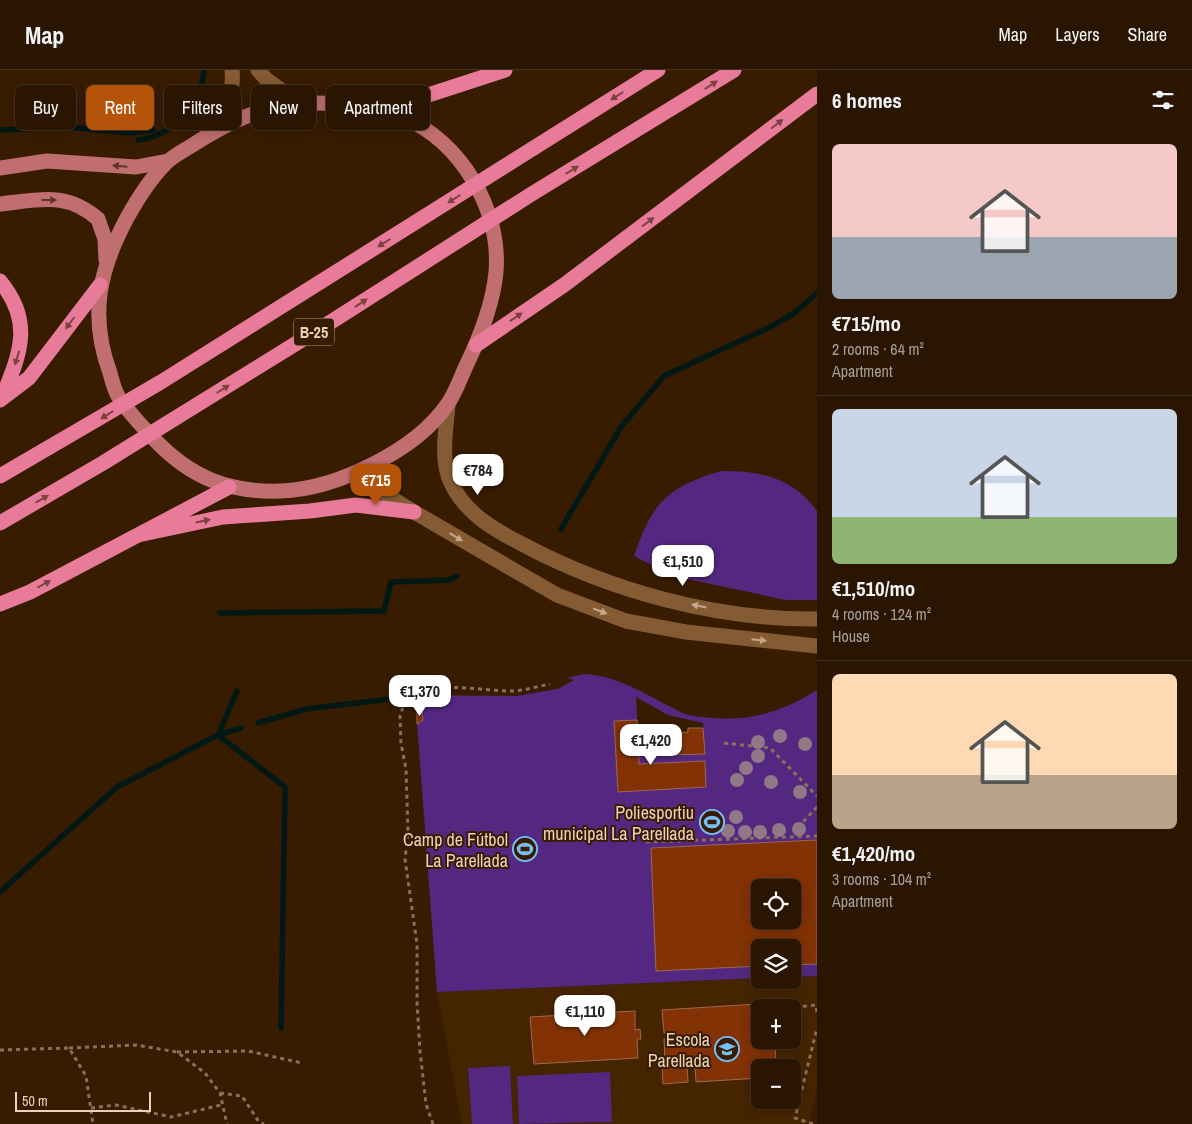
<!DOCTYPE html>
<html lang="en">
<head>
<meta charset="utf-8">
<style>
	:root { --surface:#2a1500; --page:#36220f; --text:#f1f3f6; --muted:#a59f99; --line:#463422; --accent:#b45309 }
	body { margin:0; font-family:"Archivo Narrow",sans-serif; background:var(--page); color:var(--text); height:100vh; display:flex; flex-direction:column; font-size:19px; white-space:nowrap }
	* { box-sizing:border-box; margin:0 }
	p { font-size:16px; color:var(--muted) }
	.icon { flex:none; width:28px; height:28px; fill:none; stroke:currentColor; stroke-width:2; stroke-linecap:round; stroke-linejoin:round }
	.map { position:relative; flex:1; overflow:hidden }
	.drawer { display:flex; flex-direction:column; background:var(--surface); width:375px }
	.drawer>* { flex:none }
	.banner { position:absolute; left:15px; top:15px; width:475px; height:45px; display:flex; gap:10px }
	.tools { position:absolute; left:751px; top:809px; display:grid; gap:10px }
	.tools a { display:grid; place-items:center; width:50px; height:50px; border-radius:8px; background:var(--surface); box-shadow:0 2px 12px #0003,0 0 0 1px var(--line); font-size:25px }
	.scale { position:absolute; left:15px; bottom:12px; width:136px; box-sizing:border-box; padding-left:5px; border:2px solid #ead2bd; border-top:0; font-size:14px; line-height:18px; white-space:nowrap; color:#ead2bd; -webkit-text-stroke:4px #381c00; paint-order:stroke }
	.price { position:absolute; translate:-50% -42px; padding:0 11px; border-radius:10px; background:#fff; color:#222; font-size:16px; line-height:32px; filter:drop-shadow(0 1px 2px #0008) }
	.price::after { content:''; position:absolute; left:50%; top:30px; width:15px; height:11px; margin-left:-8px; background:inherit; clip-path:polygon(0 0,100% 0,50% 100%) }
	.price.active { background:var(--accent); color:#fff }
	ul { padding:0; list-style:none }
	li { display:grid; align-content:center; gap:10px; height:265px; padding:0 15px }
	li+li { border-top:1px solid var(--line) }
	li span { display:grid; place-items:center; height:155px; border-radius:8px; color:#555 }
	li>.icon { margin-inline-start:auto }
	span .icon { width:90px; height:90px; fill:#fffc; stroke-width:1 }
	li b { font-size:21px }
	h2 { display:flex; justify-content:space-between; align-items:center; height:60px; padding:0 15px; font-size:21px }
	.chip { padding:0 18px; border-radius:8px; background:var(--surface); box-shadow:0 2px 12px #0003,0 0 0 1px var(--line); font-size:18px; line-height:45px }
	.chip.active { background:var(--accent); color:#fff }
	header { display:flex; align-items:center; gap:30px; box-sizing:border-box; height:70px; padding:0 25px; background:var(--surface); border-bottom:1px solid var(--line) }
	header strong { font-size:24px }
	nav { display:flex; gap:28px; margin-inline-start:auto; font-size:18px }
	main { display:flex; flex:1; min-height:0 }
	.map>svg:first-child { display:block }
	.built { fill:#452400; fill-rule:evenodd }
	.green { fill:#542880; fill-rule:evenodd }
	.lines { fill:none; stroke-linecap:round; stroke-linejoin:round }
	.stream { stroke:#021815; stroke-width:5.5 }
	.building { fill:#823205; stroke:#9e6952; fill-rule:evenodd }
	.path { stroke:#8b7058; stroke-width:3; stroke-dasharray:4 4; stroke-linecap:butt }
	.street { stroke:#845b33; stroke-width:15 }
	.secondary { stroke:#845b33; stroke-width:15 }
	.primary { stroke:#c06e70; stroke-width:15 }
	.highway { stroke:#e87b99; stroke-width:15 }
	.tree { fill:#907887 }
	.oneway { fill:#7e423d }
	.oneway2 { fill:#613522 }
	.oneway3 { fill:#c6a88d }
	.labels { text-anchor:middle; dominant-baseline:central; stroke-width:4; stroke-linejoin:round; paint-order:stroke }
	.shield { fill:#381c00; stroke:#b59b84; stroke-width:1 }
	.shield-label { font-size:16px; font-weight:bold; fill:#ead2bd }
	.poi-label { font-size:18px; fill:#ead2bd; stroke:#381c00; text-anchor:end }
</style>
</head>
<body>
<header>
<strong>Map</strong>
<nav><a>Map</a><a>Layers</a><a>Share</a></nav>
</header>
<main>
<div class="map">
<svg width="817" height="1054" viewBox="0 0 817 1054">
	<rect width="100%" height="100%" fill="#381c00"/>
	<path class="built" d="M817 906V1016L809 1054H557L612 1052 517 1006 519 1054H513L510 997 468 998 472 1054H462L437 922 760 908 792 910 793 907ZM760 938H792V970H760ZM635 941V960H640L641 969H637V988L534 994 530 947ZM760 998H792V1030H760Z"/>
	<path class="green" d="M721 401C760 401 793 407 817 441V530H786L673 506 634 486C652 433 667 417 721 401Z
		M584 604C622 606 650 628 683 643 692 647 703 647 713 648 753 651 784 641 817 620V906L793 907 792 878H760V908L437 922 415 625 516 626 558 619 574 610 567 608ZM636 627 668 645 703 653 704 683 639 686ZM760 818H792V850H760Z
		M510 996 513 1054H472L468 998Z
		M610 1002 612 1052 519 1054 517 1006Z"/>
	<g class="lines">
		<path class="stream" d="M0 60 68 57 129 63 153 60
			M138 70C172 66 202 35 204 0
			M561 459 621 357 664 306 768 258 793 244 817 223
			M220 543 384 541 391 512 449 510 457 506
			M237 621 218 665 285 717 281 958
			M258 653 306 639 390 629
			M0 822 117 717 218 665 241 658"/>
	</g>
	<path class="building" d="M422 642 423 650 417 654V643Z
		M637 650 639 694 705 691 706 717 618 722 614 651Z
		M688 658H703L705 684 667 685 666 663 688 662Z
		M817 770V894L792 895V878H760V896L656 901 651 778ZM760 818H792V850H760Z
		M773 933V938H760V970H775L776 998H760V1008L696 1012 695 996 687 997 688 1012 663 1014 662 995H672V992H665L664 969 676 968V963H664L662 940Z
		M635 941V960L640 959 641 969H637L638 988 534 994 530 947Z"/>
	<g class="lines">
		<path class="path" d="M724 673 770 678 817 726
			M797 766 801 754 817 737
			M646 772 817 766
			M787 938 816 935 817 943
			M775 974 783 975V970
			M69 978 136 975 177 982 205 1003 220 1023 227 1054
			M0 980 69 978 86 1006 93 1054
			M177 982 248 981 302 993
			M220 1023 242 1026 259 1052 264 1054
			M91 1038 116 1035 171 1047 221 1035
			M433 1054 426 1034 420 981 417 932V874L405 789 408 763 406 699 401 673 400 647 405 629C435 609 477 621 512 621 524 621 538 616 550 614
			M813 1054 795 1048 817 958"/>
		<path class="street" d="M258 0 266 9 299 33
			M220 57C228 38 234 21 232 0"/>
		<path class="secondary" d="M448 335C446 360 440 390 451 413 466 444 493 459 522 474 610 521 716 550 817 549
			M354 405 414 442 557 525 626 551 686 562 817 576"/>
		<path class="primary" d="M299 33C335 33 370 32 403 47 461 72 501 139 496 202 493 235 480 267 466 296 460 309 455 324 447 335 415 381 336 419 281 421 228 423 190 407 154 369 142 356 127 341 118 326 114 319 112 310 110 303 89 246 99 200 127 148 138 128 149 110 166 93 173 86 183 81 191 76 228 52 256 39 299 33Z
			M0 98 47 91 136 97 168 91
			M0 134C39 130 66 121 98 149L105 169 106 190"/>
		<path class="highway" d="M382 40 505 0
			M0 211C34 252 20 284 2 328
			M476 275 564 215 817 24
			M0 330 29 308 100 215
			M0 406 161 312 658 0
			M0 453 103 393 334 250 530 125 734 0
			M138 465 223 447 310 441 356 435 414 442
			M0 534 30 522 229 417"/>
	</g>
	<g class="tree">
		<circle cx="780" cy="666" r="7"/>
		<circle cx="758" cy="672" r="7"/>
		<circle cx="805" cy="674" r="7"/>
		<circle cx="758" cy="686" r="7"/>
		<circle cx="746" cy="698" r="7"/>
		<circle cx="737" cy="710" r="7"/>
		<circle cx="771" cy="712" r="7"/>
		<circle cx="800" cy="722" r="7"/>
		<circle cx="736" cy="747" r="7"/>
		<circle cx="799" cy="759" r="7"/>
		<circle cx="779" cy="760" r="7"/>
		<circle cx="728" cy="761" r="7"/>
		<circle cx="745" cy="762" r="7"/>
		<circle cx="760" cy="762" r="7"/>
	</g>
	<defs><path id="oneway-solid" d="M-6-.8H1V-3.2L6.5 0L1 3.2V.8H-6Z" transform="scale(1.25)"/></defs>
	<g class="oneway">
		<use href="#oneway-solid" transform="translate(711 15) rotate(-33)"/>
		<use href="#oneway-solid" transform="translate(617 26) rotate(148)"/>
		<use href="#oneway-solid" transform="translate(777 54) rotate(-37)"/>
		<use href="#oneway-solid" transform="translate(572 100) rotate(-31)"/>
		<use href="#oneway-solid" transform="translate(454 129) rotate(148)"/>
		<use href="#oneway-solid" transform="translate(648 152) rotate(-37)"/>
		<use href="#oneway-solid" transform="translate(384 173) rotate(148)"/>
		<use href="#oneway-solid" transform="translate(361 233) rotate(-33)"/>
		<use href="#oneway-solid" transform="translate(516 247) rotate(-34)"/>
		<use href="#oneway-solid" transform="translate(70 253) rotate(127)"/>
		<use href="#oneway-solid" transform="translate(17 288) rotate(107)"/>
		<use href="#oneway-solid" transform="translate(223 319) rotate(-32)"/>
		<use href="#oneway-solid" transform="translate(107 345) rotate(148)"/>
		<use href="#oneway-solid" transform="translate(42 429) rotate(-30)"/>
		<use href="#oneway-solid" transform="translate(203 451) rotate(-12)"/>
		<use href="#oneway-solid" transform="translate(44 514) rotate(-28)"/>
	</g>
	<g class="oneway2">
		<use href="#oneway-solid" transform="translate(120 96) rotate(-175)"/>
		<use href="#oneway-solid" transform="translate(49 130)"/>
	</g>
	<g class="oneway3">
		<use href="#oneway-solid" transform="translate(456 467) rotate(31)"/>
		<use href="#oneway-solid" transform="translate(699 536) rotate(-168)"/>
		<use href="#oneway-solid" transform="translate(600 541) rotate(21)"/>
		<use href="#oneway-solid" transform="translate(759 570) rotate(6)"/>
	</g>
	<defs>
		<symbol id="stadium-ring" viewBox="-11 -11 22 22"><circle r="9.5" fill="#381c00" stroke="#78bff7" stroke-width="1.5"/><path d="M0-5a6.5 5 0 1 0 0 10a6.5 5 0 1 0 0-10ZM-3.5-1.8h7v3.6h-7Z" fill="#78bff7"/></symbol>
		<symbol id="school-ring" viewBox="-11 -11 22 22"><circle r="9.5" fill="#381c00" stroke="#78bff7" stroke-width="1.5"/><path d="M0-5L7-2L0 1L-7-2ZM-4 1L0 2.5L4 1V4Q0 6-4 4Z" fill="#78bff7"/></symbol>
	</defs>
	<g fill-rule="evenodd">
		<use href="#stadium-ring" x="698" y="738" width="28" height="28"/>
		<use href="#stadium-ring" x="511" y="765" width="28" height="28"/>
		<use href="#school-ring" x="713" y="965" width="28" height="28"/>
	</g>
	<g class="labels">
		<rect class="shield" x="294" y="248.5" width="40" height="27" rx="4"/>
		<g class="shield-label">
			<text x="314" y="262">B-25</text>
		</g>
		<g class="poi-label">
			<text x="694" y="742">Poliesportiu<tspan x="694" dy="21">municipal La Parellada</tspan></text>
			<text x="508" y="769">Camp de Fútbol<tspan x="508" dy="21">La Parellada</tspan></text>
			<text x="710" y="969">Escola<tspan x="710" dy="21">Parellada</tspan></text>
		</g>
	</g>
</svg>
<div class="tools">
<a><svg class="icon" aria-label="locate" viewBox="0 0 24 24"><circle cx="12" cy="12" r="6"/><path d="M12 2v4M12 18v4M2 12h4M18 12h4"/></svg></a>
<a><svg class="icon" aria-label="layers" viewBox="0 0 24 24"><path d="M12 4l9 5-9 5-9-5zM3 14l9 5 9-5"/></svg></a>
<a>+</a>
<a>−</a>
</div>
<div class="scale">50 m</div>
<b class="price" style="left:478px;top:426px">€784</b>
<b class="price active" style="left:376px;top:436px">€715</b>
<b class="price" style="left:683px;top:517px">€1,510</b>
<b class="price" style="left:420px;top:647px">€1,370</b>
<b class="price" style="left:651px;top:696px">€1,420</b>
<b class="price" style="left:585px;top:967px">€1,110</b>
<div class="banner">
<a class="chip">Buy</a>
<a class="chip active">Rent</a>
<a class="chip">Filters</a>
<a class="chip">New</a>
<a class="chip">Apartment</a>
</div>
</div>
<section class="drawer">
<h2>6 homes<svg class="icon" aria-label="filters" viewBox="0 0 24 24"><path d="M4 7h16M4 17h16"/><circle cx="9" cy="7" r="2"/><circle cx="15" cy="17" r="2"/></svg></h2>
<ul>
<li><span style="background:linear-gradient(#f6c9c9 60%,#9aa5b1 0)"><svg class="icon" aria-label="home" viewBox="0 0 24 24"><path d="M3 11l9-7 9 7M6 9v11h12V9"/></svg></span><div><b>€715/mo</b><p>2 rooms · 64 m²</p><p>Apartment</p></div></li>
<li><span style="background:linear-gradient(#c9d6e8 70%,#8fb573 0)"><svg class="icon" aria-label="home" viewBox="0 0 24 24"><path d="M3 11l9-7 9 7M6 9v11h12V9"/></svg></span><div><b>€1,510/mo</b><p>4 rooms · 124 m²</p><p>House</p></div></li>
<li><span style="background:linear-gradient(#ffd9b3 65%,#b9a48a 0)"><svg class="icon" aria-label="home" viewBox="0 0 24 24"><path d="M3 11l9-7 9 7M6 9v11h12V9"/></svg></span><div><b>€1,420/mo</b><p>3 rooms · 104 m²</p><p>Apartment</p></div></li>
</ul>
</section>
</main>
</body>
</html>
